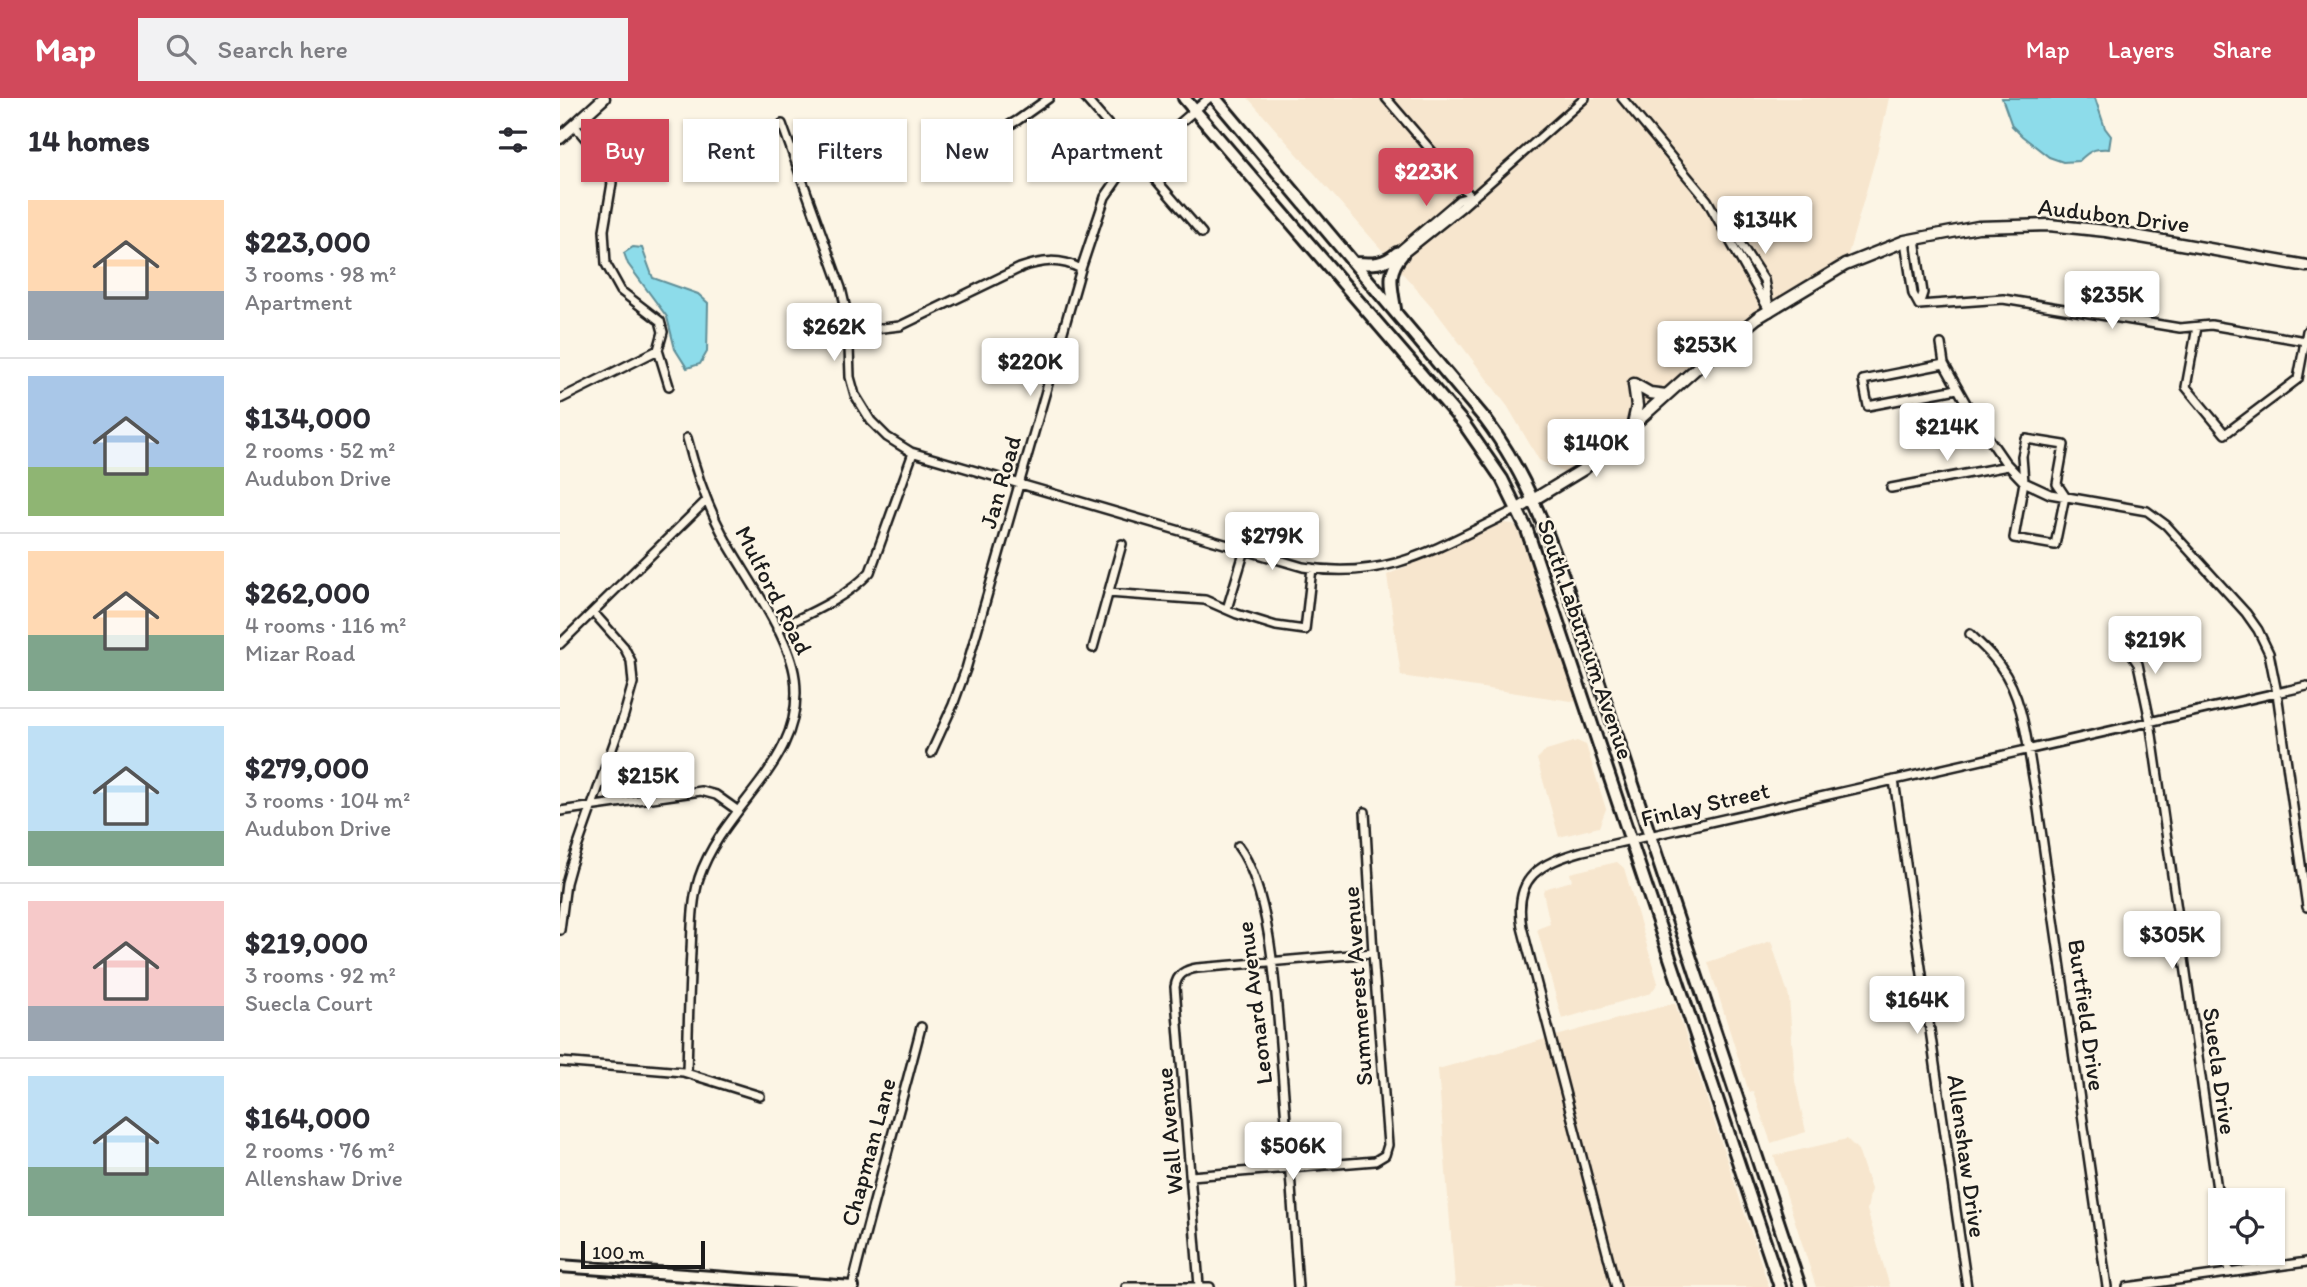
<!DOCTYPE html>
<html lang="en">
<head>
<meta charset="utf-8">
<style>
	:root { --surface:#fff; --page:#f2f2f3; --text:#2b2b33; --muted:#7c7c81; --line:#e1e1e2; --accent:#d1495b }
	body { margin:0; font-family:Itim,sans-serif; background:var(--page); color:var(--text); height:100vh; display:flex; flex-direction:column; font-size:26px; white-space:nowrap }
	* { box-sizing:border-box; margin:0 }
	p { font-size:23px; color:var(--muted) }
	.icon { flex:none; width:38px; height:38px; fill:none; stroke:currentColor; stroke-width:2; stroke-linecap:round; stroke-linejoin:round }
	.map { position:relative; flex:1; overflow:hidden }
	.panel { display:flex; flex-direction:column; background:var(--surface); width:560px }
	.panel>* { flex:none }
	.banner { position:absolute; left:21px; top:21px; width:665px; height:63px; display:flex; gap:14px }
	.buttons { position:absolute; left:1648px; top:1090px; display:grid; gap:14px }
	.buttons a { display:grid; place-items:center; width:77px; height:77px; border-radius:0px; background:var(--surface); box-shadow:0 2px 5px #0004; font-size:35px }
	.scale { position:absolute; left:21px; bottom:18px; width:124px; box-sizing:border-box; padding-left:7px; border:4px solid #1c1c1c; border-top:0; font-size:19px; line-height:24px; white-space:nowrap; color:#1c1c1c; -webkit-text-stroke:5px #fcf5e5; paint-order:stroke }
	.price { position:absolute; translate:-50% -60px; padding:0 16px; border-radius:7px; background:#fff; color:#222; font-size:23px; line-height:46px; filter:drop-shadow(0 2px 4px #0008) }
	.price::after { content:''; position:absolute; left:50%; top:42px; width:21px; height:16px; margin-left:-10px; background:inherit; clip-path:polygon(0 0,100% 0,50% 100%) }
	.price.on { background:var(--accent); color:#fff }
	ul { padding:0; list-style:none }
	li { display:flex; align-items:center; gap:21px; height:175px; padding:0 28px }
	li+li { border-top:2px solid var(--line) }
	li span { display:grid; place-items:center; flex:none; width:196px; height:140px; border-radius:0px; color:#555 }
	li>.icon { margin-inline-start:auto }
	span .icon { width:84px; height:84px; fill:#fffc; stroke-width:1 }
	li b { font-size:30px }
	h2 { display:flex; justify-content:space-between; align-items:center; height:84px; padding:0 28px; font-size:30px }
	.tag { padding:0 24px; border-radius:0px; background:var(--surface); box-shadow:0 2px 5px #0004; font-size:24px; line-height:63px }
	.tag.on { background:var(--accent); color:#fff }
	header { display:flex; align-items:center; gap:42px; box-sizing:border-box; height:98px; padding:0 35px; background:var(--accent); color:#fff }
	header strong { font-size:33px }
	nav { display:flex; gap:38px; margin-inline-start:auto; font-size:24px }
	.search { width:490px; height:63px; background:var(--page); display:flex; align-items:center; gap:18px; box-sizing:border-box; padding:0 24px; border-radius:0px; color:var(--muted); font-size:26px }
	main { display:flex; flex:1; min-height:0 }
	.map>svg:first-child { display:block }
	.built { fill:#f7e6ce }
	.water { fill:#8ddcea; stroke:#608f98; stroke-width:2 }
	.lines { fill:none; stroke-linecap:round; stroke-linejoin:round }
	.street-casing { stroke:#1c1c1c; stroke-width:12 }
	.secondary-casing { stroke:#1c1c1c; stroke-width:15 }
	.primary-casing { stroke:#1c1c1c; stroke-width:16 }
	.street { stroke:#fcf5e5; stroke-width:7 }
	.secondary { stroke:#fcf5e5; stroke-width:10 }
	.primary { stroke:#fcf5e5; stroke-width:10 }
	.labels { text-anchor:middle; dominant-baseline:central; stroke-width:5; stroke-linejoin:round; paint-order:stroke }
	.street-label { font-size:24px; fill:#1c1c1c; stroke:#fcf5e5 }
</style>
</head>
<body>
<header>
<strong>Map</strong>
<div class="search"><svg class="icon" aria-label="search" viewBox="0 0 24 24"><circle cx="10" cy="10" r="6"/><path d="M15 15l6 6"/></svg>Search here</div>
<nav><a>Map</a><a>Layers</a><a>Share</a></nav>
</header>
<main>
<section class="panel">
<h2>14 homes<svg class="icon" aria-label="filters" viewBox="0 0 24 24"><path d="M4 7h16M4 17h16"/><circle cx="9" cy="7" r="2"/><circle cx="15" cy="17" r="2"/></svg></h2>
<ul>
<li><span style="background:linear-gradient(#ffd9b3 65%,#9aa5b1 0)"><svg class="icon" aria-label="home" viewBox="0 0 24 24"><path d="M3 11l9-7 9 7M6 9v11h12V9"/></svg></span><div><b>$223,000</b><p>3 rooms · 98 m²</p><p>Apartment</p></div></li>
<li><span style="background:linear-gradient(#a9c7e8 65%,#8fb573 0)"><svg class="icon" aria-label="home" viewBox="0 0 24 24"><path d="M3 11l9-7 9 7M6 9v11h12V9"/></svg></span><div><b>$134,000</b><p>2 rooms · 52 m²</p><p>Audubon Drive</p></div></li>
<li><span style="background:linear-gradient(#ffd9b3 60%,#7fa58c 0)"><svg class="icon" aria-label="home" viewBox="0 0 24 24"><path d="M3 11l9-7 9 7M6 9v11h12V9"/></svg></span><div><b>$262,000</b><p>4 rooms · 116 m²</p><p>Mizar Road</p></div></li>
<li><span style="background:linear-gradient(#bfe0f5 75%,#7fa58c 0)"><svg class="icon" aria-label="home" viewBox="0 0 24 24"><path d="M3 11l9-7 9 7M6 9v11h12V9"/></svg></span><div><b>$279,000</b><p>3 rooms · 104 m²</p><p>Audubon Drive</p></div></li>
<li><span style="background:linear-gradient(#f6c9c9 75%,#9aa5b1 0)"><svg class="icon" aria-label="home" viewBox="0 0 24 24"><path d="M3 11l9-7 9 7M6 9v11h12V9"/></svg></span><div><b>$219,000</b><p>3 rooms · 92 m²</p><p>Suecla Court</p></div></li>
<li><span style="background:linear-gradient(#bfe0f5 65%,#7fa58c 0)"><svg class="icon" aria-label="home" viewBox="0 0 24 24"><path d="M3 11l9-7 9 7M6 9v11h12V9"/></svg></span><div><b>$164,000</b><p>2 rooms · 76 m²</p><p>Allenshaw Drive</p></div></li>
</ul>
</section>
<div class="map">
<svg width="1747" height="1189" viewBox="0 0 1747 1189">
	<rect width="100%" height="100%" fill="#fcf5e5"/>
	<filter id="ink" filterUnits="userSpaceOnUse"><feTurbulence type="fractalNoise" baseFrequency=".0143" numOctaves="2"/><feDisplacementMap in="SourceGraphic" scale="14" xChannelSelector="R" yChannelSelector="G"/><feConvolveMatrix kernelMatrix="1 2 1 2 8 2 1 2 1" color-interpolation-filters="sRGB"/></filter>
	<g filter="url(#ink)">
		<path class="built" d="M688 0H1329L1317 55 1285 167 1210 214 1012 379 979 362 948 309 874 211Z
			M943 425 954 426 959 433 1018 604 841 578 827 477Z
			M1017 643 1026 647 1046 711 1039 729 999 739 977 661 986 652Z
			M1057 764 1064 770 1098 885 1091 895 1002 921 977 831 990 826 983 794 984 791 1012 783 1010 775Z
			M1211 843 1229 899 1235 983 1246 1034 1211 1045 1193 993 1189 994 1148 864Z
			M1115 905 1209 1189H895L878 971Z
			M1287 1041 1298 1052 1311 1091 1307 1112 1330 1189H1256L1214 1058Z"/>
		<path class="water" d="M1442 0H1535L1545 30 1551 38 1549 51C1534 50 1529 53 1519 63L1503 64 1489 59 1462 38 1452 28Z
			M73 149 82 150 93 180 138 196 148 205 147 254 140 266 127 270 115 251 107 219 68 166 64 155Z"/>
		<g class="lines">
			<defs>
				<path id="street" d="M525 0 642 135
					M826 0 911 99
					M1062 0 1147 102 1210 214
					M222 26 281 190 288 220 290 279 295 297 311 323 327 339 351 354 743 469C831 484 882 446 958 411
					M14 27 46 65 52 85 44 132 46 166 61 193 100 223 103 234 98 252 109 288
					M381 67 458 22 489 0
					M1165 129 1178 142 1204 182 1209 209
					M1355 141 1363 195 1359 207
					M1345 143 1353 196 1359 207
					M839 153 899 102 910 99
					M842 157 902 109 1025 0
					M1359 207 1443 201 1620 230 1651 227 1745 243
					M1637 229 1626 289 1665 336 1738 281 1747 233
					M288 234 340 228 460 170C482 162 500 160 521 171
					M1381 246 1384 266 1412 316 1445 364 1464 384 1490 396 1587 413 1606 427 1686 515 1698 532 1709 555 1717 595 1747 809
					M1384 266 1303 282 1308 308 1397 291
					M0 301 98 252
					M1466 341 1504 347 1497 386 1505 398 1495 447 1454 440 1464 384 1462 358Z
					M1331 390 1448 368
					M548 495 645 502 677 516 716 528 745 532 752 470
					M667 511 685 452
					M217 531C250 515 285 501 310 474L353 355
					M1410 536C1420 546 1432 556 1440 568 1465 602 1467 649 1475 690L1547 1189
					M0 546 147 402
					M1566 548 1578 566 1590 623 1661 1119
					M533 550 562 446
					M371 655 393 607 406 571 521 171 545 99 561 76 649 0
					M1334 682 1407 1189
					M0 713 141 693 156 697 177 712
					M678 748C713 794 717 912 722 971 728 1044 733 1116 738 1189
					M0 832 6 785 11 767 64 617 73 585 71 563 64 549 33 514
					M0 964 123 974 200 998
					M127 975C128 934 129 894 131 853 132 829 132 803 139 780 164 705 246 665 235 580 230 538 185 477 164 439 147 407 136 375 127 340
					M631 1078 815 1063 825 1057 828 1047 813 855 805 714
					M1666 1155 1669 1175
					M639 1188 615 889C617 876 625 872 637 870L813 855
					M292 1189C313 1102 339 1016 361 929
					M566 1189H650
					M1056 1189 962 829C953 778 981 765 1023 753L1747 588
					M1567 1189 1747 1164"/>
				<path id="secondary" d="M0 40 44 0
					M1074 286 1090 295 1106 297
					M1073 326 1077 308 1074 286
					M958 411 1024 371 1139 268 1197 220 1285 167 1345 143 1418 129 1489 127 1546 133 1747 168"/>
				<path id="primary" d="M624 0 904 326 942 381 967 432 1220 1189
					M655 0 925 321C972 383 995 455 1020 527L1240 1189
					M795 165C812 166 824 167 837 155
					M835 211C832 189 826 175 842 157
					M0 1168 293 1189"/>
			</defs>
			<use href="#street" class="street-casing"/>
			<use href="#secondary" class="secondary-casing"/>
			<use href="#primary" class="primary-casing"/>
			<use href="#street" class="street"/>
			<use href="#secondary" class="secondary"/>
			<use href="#primary" class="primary"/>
		</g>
	</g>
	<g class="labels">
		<g class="street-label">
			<text transform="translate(1554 117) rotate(7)">Audubon Drive</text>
			<text transform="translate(440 384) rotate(-74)">Jan Road</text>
			<text transform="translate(214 492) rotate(63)">Mulford Road</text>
			<text transform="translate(1026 541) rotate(71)">South Laburnum Avenue</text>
			<text transform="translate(1145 706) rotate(-13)">Finlay Street</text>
			<text transform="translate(797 888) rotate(-94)">Summerest Avenue</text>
			<text transform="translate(694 905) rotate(-97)">Leonard Avenue</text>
			<text transform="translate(1527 917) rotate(82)">Burtfield Drive</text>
			<text transform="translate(1660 973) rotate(82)">Suecla Drive</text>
			<text transform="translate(609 1033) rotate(-95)">Wall Avenue</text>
			<text transform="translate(308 1054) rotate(-75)">Chapman Lane</text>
			<text transform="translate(1407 1058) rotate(82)">Allenshaw Drive</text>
		</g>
	</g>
</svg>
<div class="buttons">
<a><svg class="icon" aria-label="locate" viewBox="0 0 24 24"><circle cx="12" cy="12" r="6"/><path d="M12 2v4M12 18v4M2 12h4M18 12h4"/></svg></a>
</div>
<div class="scale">100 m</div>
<b class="price on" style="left:866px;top:110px">$223K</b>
<b class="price" style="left:1205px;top:158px">$134K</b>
<b class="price" style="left:1552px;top:233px">$235K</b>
<b class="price" style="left:274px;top:265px">$262K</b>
<b class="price" style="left:1145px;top:283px">$253K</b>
<b class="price" style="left:470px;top:300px">$220K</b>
<b class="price" style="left:1387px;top:365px">$214K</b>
<b class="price" style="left:1036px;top:381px">$140K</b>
<b class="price" style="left:712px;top:474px">$279K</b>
<b class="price" style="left:1595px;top:578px">$219K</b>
<b class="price" style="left:88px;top:714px">$215K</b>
<b class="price" style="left:1612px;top:873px">$305K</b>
<b class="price" style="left:1357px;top:938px">$164K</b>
<b class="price" style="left:733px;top:1084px">$506K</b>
<div class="banner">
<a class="tag on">Buy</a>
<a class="tag">Rent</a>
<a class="tag">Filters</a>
<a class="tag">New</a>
<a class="tag">Apartment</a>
</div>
</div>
</main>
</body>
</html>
